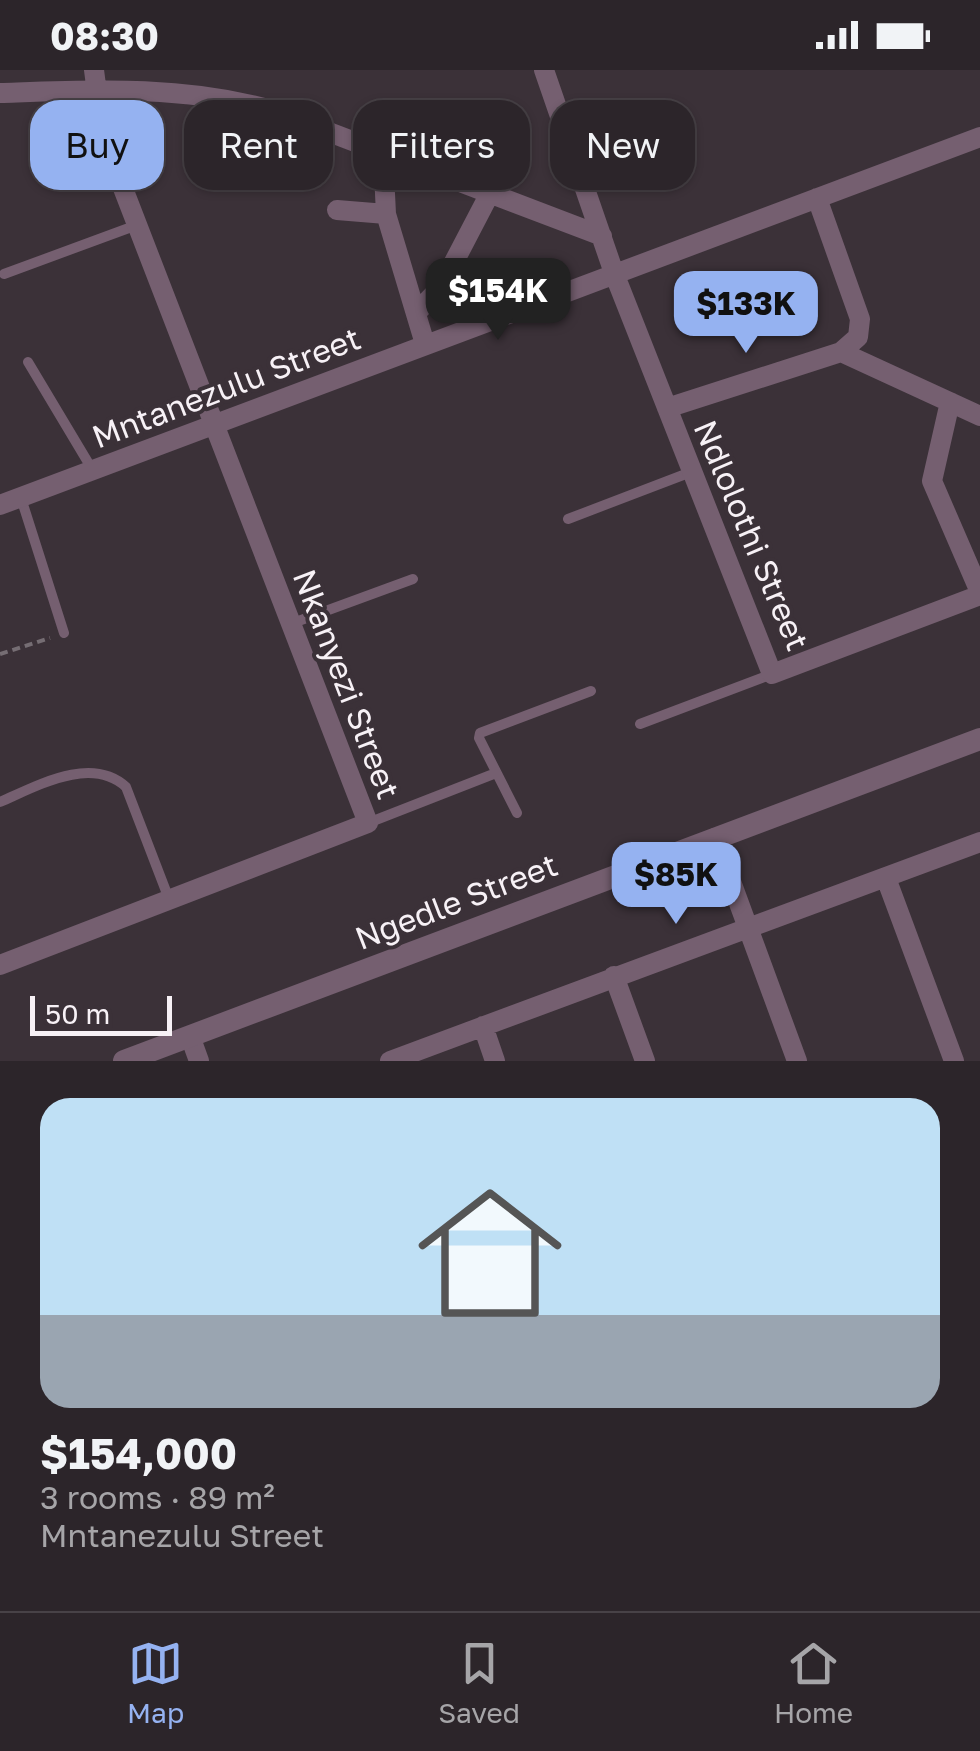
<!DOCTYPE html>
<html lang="en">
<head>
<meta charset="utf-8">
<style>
	:root { --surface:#2c252a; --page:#342d32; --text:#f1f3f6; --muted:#a6a5a8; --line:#484247; --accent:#95b2f1 }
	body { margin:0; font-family:"Golos Text",sans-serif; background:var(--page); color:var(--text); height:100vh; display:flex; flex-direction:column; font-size:38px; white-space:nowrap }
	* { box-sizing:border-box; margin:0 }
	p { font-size:32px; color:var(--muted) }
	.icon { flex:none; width:55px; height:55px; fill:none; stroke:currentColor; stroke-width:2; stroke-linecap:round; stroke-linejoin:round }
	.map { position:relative; height:991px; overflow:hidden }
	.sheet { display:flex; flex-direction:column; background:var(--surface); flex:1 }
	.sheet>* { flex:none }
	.guide { position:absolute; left:30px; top:30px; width:920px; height:90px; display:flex; gap:20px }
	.scale { position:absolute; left:30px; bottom:25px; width:142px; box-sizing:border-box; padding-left:10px; border:5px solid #f7f1f6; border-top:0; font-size:28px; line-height:35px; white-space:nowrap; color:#f7f1f6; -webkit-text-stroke:8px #3b3138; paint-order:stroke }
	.price { position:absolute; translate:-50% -85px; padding:0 22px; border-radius:20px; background:var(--accent); color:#111; font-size:32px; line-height:65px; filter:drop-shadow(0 2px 5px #0008) }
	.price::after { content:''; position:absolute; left:50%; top:60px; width:30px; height:22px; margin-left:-15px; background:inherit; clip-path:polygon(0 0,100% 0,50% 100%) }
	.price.current { background:#222; color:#fff }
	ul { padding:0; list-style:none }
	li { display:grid; align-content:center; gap:20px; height:530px; padding:0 40px }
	li span { display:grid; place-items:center; height:310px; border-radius:30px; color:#555 }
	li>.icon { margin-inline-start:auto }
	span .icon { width:180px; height:180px; fill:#fffc; stroke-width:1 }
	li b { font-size:42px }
	.pill { padding:0 35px; border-radius:30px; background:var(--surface); box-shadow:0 2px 8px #0004,0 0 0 2px var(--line); font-size:35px; line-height:90px }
	.pill.current { background:var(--accent); color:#111 }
	.status { display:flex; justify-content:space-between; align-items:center; height:70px; padding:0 50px; background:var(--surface); direction:ltr }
	.status svg { height:28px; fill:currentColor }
	.tab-bar { display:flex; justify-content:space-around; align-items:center; height:140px; border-top:2px solid var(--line); background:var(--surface); font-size:28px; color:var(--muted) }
	.tab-bar a { display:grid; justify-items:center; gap:5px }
	.tab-bar .current { color:var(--accent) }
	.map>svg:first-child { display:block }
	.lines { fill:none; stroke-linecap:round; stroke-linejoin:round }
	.path { stroke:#756d73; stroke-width:4; stroke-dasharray:8 5; stroke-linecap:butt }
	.service { stroke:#755f70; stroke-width:10 }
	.minor { stroke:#755f70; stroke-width:20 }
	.tertiary { stroke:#755f70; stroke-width:22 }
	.labels { text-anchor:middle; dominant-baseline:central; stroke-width:8; stroke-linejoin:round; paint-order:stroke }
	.street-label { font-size:32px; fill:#f7f1f6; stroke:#3b3138 }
</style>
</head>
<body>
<div class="status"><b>08:30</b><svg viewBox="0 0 49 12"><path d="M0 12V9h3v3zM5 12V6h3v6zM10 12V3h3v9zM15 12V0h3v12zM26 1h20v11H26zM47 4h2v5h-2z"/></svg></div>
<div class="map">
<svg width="980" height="991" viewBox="0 0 980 991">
	<rect width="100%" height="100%" fill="#3b3138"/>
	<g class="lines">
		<path class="path" d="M0 584 50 568"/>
		<path class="service" d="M4 204 137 155
			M28 292 92 399
			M21 428 64 563
			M568 449 691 402
			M293 553 413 509
			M640 654 772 604
			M0 732C37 716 91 685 126 717L169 829
			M517 743 479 668 480 663 591 621
			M368 753 496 703"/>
		<path class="minor" d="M544 0 614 203 772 604 980 525
			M0 23C91 20 182 15 271 40L602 166
			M383 83 386 144 425 274
			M337 140 386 144
			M416 243 441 217 490 123
			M841 282 980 346
			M950 332 932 411 980 522
			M667 338 841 282 858 267 860 249 817 128
			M0 435 980 67
			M715 768 797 991
			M886 808 954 991
			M0 895 368 753 109 82 101 54 94 0
			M614 906 645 991
			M483 956 495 991
			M190 966 199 991
			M390 991 980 772"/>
		<path class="tertiary" d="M124 991 980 669"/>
	</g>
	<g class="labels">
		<g class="street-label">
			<text transform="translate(226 317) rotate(-21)">Mntanezulu Street</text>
			<text transform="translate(752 465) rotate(67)">Ndlolothi Street</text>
			<text transform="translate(347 614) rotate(69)">Nkanyezi Street</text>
			<text transform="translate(456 831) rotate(-21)">Ngedle Street</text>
		</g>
	</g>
</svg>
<div class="scale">50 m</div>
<b class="price current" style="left:498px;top:273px">$154K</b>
<b class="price" style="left:746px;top:286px">$133K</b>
<b class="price" style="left:676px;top:857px">$85K</b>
<div class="guide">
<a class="pill current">Buy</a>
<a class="pill">Rent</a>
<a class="pill">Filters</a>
<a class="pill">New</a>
</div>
</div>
<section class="sheet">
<ul>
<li><span style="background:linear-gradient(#bfe0f5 70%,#9aa5b1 0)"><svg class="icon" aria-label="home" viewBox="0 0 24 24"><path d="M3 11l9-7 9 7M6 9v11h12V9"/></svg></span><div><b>$154,000</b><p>3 rooms · 89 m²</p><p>Mntanezulu Street</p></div></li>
</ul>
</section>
<nav class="tab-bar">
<a class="current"><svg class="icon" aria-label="map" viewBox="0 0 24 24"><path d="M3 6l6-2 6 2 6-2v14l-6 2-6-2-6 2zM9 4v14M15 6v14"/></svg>Map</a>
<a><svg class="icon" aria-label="saved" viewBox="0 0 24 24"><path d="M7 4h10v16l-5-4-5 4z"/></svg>Saved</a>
<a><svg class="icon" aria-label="home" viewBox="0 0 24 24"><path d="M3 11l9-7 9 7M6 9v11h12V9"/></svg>Home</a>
</nav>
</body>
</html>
